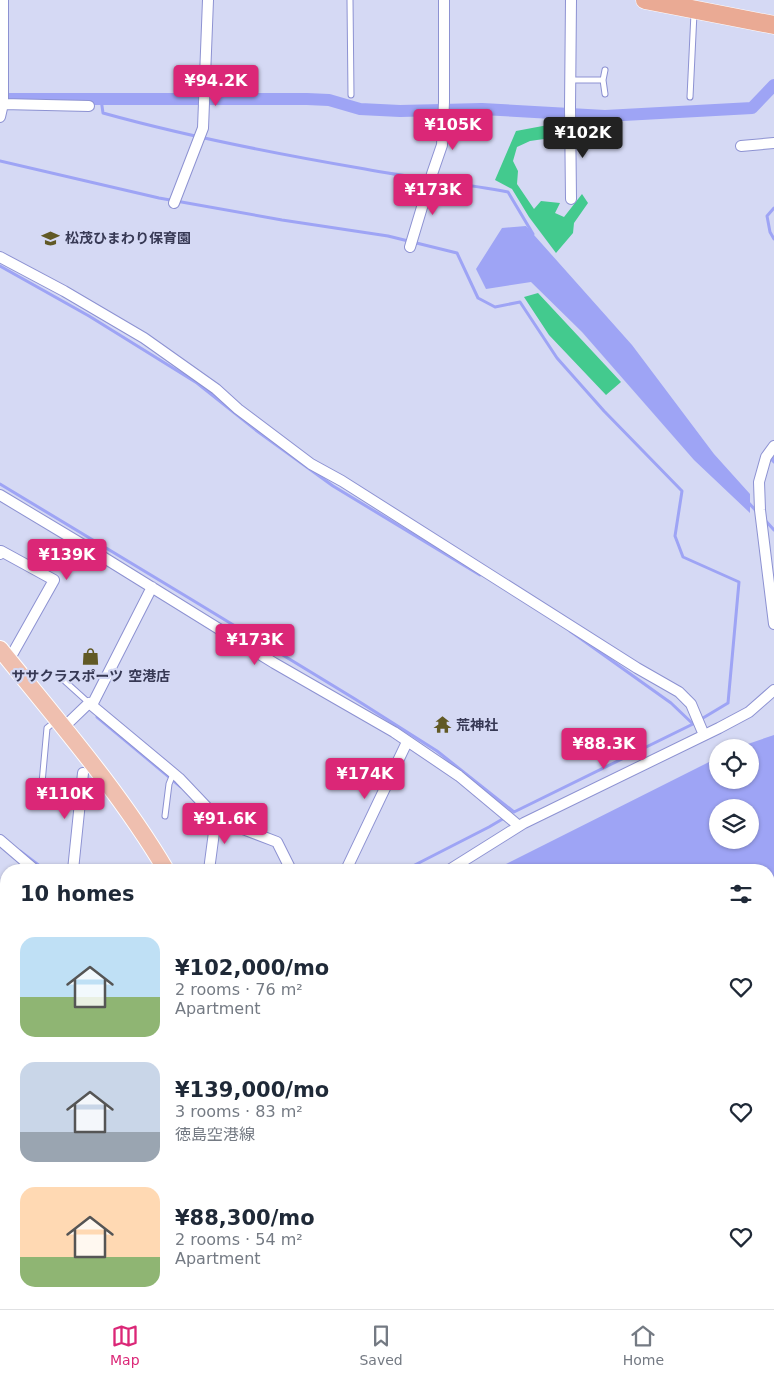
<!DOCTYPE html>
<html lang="en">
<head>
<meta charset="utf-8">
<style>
	:root { --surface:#fff; --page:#f2f2f3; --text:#1f2937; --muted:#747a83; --line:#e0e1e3; --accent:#db2777 }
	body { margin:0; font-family:"DejaVu Sans","Noto Sans JP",sans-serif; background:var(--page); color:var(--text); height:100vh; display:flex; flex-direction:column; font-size:19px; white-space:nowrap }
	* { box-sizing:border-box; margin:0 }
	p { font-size:16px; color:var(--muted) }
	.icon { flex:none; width:28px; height:28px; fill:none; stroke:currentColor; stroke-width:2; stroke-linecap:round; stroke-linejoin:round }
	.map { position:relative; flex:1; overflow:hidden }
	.sheet { position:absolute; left:0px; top:864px; width:775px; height:446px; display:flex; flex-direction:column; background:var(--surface); border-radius:20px 20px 0 0; box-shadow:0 1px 4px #0004 }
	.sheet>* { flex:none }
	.tools { position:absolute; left:709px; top:739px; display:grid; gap:10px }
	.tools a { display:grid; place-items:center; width:50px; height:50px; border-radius:50%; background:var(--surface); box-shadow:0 1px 4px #0004; font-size:25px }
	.price { position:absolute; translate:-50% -42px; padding:0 11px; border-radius:5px; background:var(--accent); color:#fff; font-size:16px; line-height:32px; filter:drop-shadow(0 1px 2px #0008) }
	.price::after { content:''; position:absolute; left:50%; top:30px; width:15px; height:11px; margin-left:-8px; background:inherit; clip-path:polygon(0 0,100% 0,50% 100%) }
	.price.selected { background:#222; color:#fff }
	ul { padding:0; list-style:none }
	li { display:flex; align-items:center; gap:15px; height:125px; padding:0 20px }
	li span { display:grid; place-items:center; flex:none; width:140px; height:100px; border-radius:15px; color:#555 }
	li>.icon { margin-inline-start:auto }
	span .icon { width:60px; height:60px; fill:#fffc; stroke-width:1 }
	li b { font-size:21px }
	h2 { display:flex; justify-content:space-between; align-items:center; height:60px; padding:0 20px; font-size:21px }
	.tab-bar { display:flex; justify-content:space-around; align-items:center; height:70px; border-top:1px solid var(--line); background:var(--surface); font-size:14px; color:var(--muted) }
	.tab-bar a { display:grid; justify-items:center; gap:2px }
	.tab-bar .selected { color:var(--accent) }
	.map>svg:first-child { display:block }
	.forest { fill:#43ca8e }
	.water { fill:#9ea4f5; fill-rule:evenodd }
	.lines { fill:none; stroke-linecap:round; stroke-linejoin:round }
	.stream { stroke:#9ea4f5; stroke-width:3 }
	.canal { stroke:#9ea4f5; stroke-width:12 }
	.service-casing { stroke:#8d92d2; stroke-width:7 }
	.minor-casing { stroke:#8d92d2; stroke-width:12 }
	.primary-casing { stroke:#fff; stroke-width:18 }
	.trunk-casing { stroke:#fff; stroke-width:19 }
	.service { stroke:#fff; stroke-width:5 }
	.minor { stroke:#fff; stroke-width:10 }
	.primary { stroke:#efbfaf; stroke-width:16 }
	.trunk { stroke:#eaaa94; stroke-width:18 }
	.labels { text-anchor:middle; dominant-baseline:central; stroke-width:4.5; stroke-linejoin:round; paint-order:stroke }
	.poi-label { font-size:14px; font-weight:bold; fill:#373954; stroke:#d5d9f4; text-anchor:start }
</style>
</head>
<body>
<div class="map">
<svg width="774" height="1309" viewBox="0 0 774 1309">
	<rect width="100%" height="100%" fill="#d5d9f4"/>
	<path class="forest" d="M548 125 556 130 544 139 530 141 517 147 513 161 518 171 517 184 534 209 541 201 560 203 555 213 564 217 582 194 588 203 574 223 573 233 556 253 529 217 512 189 495 180 516 131Z
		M538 293 621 382 606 395 549 335 524 297Z"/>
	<path class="water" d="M526 226 632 345 714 454 750 494V513L694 460 582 332 531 282 486 289 476 269 502 228Z
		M774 735V932L769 934V870H494L717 758 718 780H750V748L739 747ZM718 808H750V840H718Z
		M0 1082H6V1298L0 1302Z"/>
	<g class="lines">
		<path class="stream" d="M101 99 103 113C189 137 277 154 365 169 413 178 460 183 508 192L533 234
			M0 161 159 198 282 220 388 236 457 253 478 298 495 307 520 302 557 358 604 411 682 491 675 536 683 557 739 582 728 703 693 724 514 812 437 751 355 699 189 598 0 484
			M774 208 767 216 770 232 774 239
			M0 266 89 316 197 383 257 431 333 486 480 575
			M774 458 772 460 774 462
			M747 501 758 513
			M764 519 774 530
			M570 631 671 703 693 724
			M97 717 181 787
			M20 851 45 870
			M405 870 489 827 506 817
			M0 905 6 898"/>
		<path class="canal" d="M0 99H307L329 100 360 109 400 111 482 109 605 116 752 108 774 85"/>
		<defs>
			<path id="service" d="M350 0 351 95
				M605 70 603 80 605 94
				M570 80H603
				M690 97 694 13
				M58 675 89 703
				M42 783 47 728 57 720
				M165 816 169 784 173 774"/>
			<path id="minor" d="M571 0 570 108 571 199
				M3 104 89 106
				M0 117 3 104V0
				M741 146 774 143
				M174 203 203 128 208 0
				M410 247 432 174 442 145 444 102V0
				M0 257 64 291 144 338 216 389 238 409 311 464 342 481 637 668 679 692 691 704 704 735
				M774 446 766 457 759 482 760 510 774 624
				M0 495 90 549 274 663 394 732 459 776 519 826
				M0 554 1 551 54 580 9 660
				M92 705 152 587
				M63 728 89 703 179 778 216 817 227 823 277 842 291 870
				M0 840 35 870
				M73 870 83 773
				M209 870 216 817
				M346 870 407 742
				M449 870 524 823 719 728 749 712 774 690
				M769 992 774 991
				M0 1068 6 1067
				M494 1304 495 1309
				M1 1309 10 1304"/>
			<path id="primary" d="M0 649C58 721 119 791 166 870
				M354 1304 356 1309"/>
			<path id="trunk" d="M645 0 774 25"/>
		</defs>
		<use href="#service" class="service-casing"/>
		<use href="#minor" class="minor-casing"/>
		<use href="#primary" class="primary-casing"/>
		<use href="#trunk" class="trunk-casing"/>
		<use href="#service" class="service"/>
		<use href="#minor" class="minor"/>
		<use href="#primary" class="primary"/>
		<use href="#trunk" class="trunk"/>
	</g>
	<defs>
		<symbol id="school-bare" viewBox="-9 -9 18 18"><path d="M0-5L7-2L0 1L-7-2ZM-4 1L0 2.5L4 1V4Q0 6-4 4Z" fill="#615925" stroke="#d5d9f4" stroke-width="2.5" paint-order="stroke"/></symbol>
		<symbol id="shop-bare" viewBox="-9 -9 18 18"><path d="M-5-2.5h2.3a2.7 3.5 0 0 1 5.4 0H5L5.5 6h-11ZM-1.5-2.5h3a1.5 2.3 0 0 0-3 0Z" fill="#615925" stroke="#d5d9f4" stroke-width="2.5" paint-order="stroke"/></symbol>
		<symbol id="temple-bare" viewBox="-9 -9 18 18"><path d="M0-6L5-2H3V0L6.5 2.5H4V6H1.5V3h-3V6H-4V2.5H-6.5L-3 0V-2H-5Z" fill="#615925" stroke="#d5d9f4" stroke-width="2.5" paint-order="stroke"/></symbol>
	</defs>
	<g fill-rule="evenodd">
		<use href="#school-bare" x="38" y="226" width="25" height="25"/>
		<use href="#shop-bare" x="78" y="644" width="25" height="25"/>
		<use href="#temple-bare" x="430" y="712" width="25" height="25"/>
	</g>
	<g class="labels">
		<g class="poi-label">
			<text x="65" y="238">松茂ひまわり保育園</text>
			<text x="91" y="676" text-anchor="middle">ササクラスポーツ 空港店</text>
			<text x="456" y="725">荒神社</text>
		</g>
	</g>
</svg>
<div class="tools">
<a><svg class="icon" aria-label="locate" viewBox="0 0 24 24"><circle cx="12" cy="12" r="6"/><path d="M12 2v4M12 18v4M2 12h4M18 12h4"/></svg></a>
<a><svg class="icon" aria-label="layers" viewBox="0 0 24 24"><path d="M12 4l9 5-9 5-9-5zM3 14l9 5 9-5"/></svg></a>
</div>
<b class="price" style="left:216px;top:107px">¥94.2K</b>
<b class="price" style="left:453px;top:151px">¥105K</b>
<b class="price selected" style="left:583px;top:159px">¥102K</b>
<b class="price" style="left:433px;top:216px">¥173K</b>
<b class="price" style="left:67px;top:581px">¥139K</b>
<b class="price" style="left:255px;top:666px">¥173K</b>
<b class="price" style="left:604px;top:770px">¥88.3K</b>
<b class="price" style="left:365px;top:800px">¥174K</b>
<b class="price" style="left:65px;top:820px">¥110K</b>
<b class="price" style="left:225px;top:845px">¥91.6K</b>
<section class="sheet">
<h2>10 homes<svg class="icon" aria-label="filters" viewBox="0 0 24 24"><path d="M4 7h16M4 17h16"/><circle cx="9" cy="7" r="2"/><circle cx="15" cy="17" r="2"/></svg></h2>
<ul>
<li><span style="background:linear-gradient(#bfe0f5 60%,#8fb573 0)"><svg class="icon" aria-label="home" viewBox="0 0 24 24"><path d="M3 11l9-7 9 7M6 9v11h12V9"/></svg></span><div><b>¥102,000/mo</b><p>2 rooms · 76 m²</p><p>Apartment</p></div><svg class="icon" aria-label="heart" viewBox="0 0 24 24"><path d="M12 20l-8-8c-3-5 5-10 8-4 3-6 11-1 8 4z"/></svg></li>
<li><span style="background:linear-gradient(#c9d6e8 70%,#9aa5b1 0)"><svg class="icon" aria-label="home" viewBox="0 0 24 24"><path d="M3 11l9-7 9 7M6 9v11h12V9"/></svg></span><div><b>¥139,000/mo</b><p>3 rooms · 83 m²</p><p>徳島空港線</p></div><svg class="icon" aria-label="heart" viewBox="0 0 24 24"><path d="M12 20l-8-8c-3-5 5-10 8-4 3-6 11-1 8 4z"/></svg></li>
<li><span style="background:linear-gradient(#ffd9b3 70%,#8fb573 0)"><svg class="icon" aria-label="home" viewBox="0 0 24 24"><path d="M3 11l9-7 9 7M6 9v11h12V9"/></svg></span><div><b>¥88,300/mo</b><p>2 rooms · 54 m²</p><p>Apartment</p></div><svg class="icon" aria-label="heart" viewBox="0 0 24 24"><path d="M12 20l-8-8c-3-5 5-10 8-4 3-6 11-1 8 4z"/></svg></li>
</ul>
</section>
</div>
<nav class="tab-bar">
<a class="selected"><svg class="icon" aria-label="map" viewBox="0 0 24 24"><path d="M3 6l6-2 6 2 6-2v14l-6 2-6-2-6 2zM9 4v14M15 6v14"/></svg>Map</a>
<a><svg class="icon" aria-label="saved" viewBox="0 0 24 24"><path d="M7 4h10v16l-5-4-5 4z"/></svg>Saved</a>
<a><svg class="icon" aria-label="home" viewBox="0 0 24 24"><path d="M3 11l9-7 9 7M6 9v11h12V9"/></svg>Home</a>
</nav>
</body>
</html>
